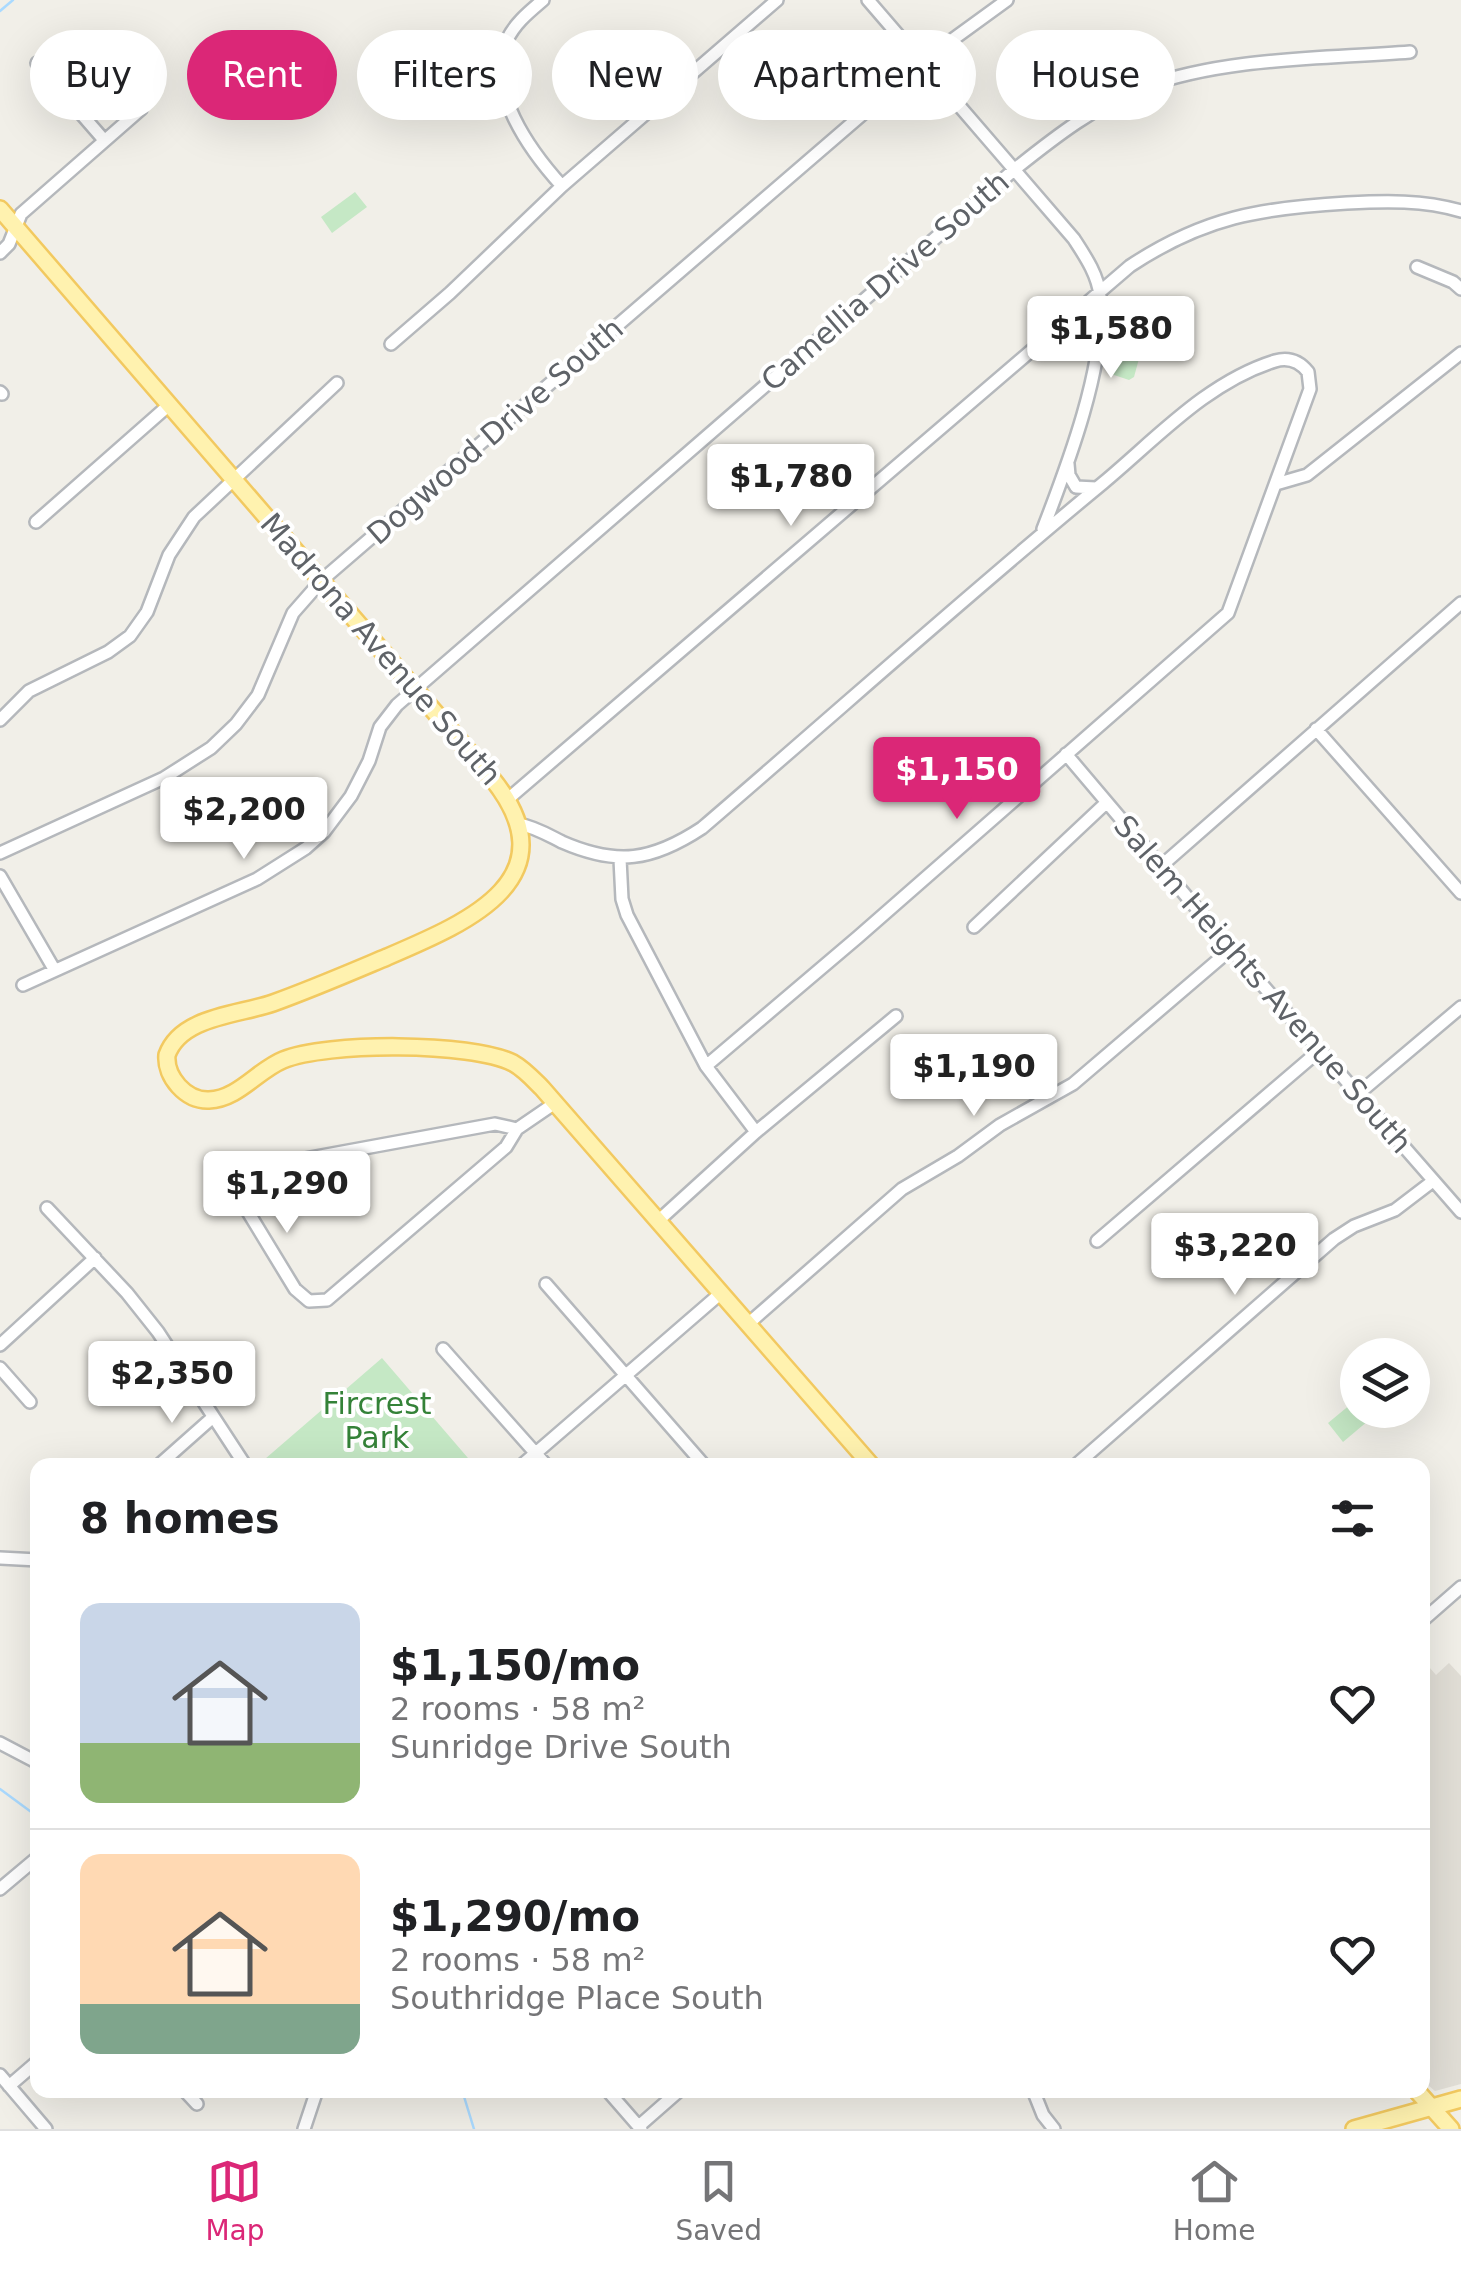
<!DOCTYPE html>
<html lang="en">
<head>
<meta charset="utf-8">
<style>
	:root { --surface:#fff; --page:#f2f2f2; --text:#202124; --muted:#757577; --line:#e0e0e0; --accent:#db2777 }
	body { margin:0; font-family:"DejaVu Sans",sans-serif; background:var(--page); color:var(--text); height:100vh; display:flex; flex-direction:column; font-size:38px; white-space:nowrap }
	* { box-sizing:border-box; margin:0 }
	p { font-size:32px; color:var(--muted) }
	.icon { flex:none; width:55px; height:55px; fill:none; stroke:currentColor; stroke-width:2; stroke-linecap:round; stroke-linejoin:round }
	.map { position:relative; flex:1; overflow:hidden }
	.details { position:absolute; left:30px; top:1458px; width:1400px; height:640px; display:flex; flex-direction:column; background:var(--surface); border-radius:20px; box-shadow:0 10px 40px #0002 }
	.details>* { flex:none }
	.banner { position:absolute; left:30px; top:30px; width:1402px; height:90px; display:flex; gap:20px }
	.buttons { position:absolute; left:1340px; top:1338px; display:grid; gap:20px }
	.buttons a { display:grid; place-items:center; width:90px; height:90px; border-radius:50%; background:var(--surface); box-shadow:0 10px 40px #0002; font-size:50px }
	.price { position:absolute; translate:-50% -85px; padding:0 22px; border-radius:10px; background:#fff; color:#222; font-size:32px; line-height:65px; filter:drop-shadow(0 2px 5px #0008) }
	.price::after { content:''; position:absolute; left:50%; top:60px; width:30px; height:22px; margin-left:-15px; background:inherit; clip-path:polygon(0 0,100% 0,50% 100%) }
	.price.active { background:var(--accent); color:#fff }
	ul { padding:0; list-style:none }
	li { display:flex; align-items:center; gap:30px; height:250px; padding:0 50px }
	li+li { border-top:2px solid var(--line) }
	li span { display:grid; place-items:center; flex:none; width:280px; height:200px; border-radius:20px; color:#555 }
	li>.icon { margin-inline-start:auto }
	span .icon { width:120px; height:120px; fill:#fffc; stroke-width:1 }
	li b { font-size:42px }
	h2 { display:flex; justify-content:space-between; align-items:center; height:120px; padding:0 50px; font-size:42px }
	.pill { padding:0 35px; border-radius:45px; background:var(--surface); box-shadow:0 10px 40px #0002; font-size:35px; line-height:90px }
	.pill.active { background:var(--accent); color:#fff }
	.dock { display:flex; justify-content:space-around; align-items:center; height:140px; border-top:2px solid var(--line); background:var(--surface); font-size:28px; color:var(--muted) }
	.dock a { display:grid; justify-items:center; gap:5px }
	.dock .active { color:var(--accent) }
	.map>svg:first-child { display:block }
	.education { fill:#e1ded6 }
	.green { fill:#c5e8c5 }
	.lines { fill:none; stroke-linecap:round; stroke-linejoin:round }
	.stream { stroke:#aadaff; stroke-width:2.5 }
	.minor-casing { stroke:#b5b8bc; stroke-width:16 }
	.major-casing { stroke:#f2c960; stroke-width:20 }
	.minor { stroke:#fff; stroke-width:11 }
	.major { stroke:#fff2af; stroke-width:15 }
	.labels { text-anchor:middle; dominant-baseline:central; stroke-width:8; stroke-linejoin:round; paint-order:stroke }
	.street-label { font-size:30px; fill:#5f6368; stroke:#fff }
	.park-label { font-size:30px; fill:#348238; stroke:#fff }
</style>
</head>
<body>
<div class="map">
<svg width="1461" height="2129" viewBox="0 0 1461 2129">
	<rect width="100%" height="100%" fill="#f1efe8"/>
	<path class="education" d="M1423 1660 1436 1675 1449 1663 1461 1676V2084L1435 2091 1422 2080Z"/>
	<path class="green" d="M355 192 367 207 332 233 321 217Z
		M1125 323 1142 327 1146 333 1134 377 1129 380 1111 374 1109 370 1120 325Z
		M382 1358 474 1465H258Z
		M1357 1399 1358 1410H1381L1343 1442 1328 1423Z"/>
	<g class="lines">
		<path class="stream" d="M0 11 13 0
			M0 1789 38 1817
			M462 2090 474 2129"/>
		<defs>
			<path id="minor" d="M543 0C529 12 515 23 507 40 484 88 531 152 562 186
				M868 0 1074 239C1085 256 1098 275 1100 296 1107 362 1067 467 1043 529
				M37 63 104 140
				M0 253 9 244 21 214 141 109
				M1417 267 1453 282 1461 289
				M391 344 450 293 562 186 777 0
				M0 392 2 394
				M1068 464 1069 475 1076 487 1096 488
				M1276 484 1307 475 1461 353
				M36 522 169 405
				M0 720 29 691 108 652 130 636 147 612 169 555 194 517 337 383
				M1316 729 1461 893
				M1066 754 1231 949 1461 1212
				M508 799 1130 266C1204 217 1261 208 1347 203 1386 201 1423 200 1461 211
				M519 824C535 827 548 835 562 842 617 866 652 861 702 828 836 713 967 595 1103 483 1156 439 1207 382 1275 361 1289 357 1300 362 1308 372L1310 389 1228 613 858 937 706 1066
				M0 853 164 778 211 748 236 724 258 695 293 613 322 580 930 56 1007 0
				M620 859 622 899 627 915 706 1066 756 1132
				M1160 867 1461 603
				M0 876 54 969
				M974 927 1106 803
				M23 985 257 879 306 848 324 832 351 796 369 761 380 727 397 705 1015 169C1055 137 1096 105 1144 87 1227 57 1323 59 1410 52
				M1358 1094 1461 1007
				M517 1129 495 1124 261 1167 242 1177 239 1197 295 1289 309 1301 327 1300 506 1147 517 1129 555 1103
				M47 1208 127 1293 158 1332 245 1465
				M658 1221 756 1132 896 1016
				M1097 1241 1320 1050
				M546 1284 704 1465
				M748 1324 902 1189 958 1156 1000 1125 1073 1084 1231 949
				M0 1345 95 1258
				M443 1349 546 1465
				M0 1368 30 1402
				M159 1465 212 1418
				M522 1465 721 1293
				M1076 1465 1334 1239 1354 1226 1395 1210 1433 1181
				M0 1558 38 1560
				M1422 1621 1461 1587
				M0 1743 38 1763
				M0 1889 38 1857
				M0 2075 46 2129
				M9 2086 38 2061
				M184 2090 197 2104
				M607 2090 641 2129
				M1033 2090 1043 2115 1054 2129
				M639 2126 680 2090
				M304 2129 317 2090"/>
			<path id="major" d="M0 209 490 776C574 878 469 922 387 957 349 973 312 989 273 1003 239 1015 181 1016 167 1055 165 1077 186 1101 209 1100 238 1099 258 1070 283 1060 326 1042 471 1042 513 1063 524 1069 533 1079 542 1088L871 1465
				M1416 2090 1451 2129
				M1354 2129 1461 2099"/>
		</defs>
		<use href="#minor" class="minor-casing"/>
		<use href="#major" class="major-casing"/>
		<use href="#minor" class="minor"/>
		<use href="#major" class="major"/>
	</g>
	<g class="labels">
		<g class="street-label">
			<text transform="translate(885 281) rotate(-41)">Camellia Drive South</text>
			<text transform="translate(495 431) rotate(-41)">Dogwood Drive South</text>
			<text transform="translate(381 649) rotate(49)">Madrona Avenue South</text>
			<text transform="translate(1263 984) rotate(49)">Salem Heights Avenue South</text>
		</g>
		<g class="park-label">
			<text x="377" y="1403">Fircrest<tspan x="377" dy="34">Park</tspan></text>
		</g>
	</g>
</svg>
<div class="buttons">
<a><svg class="icon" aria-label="layers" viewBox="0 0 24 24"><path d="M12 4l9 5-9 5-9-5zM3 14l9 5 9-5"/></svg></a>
</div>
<b class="price" style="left:1111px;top:381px">$1,580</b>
<b class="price" style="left:791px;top:529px">$1,780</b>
<b class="price active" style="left:957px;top:822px">$1,150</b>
<b class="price" style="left:244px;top:862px">$2,200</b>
<b class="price" style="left:974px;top:1119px">$1,190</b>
<b class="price" style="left:287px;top:1236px">$1,290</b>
<b class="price" style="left:1235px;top:1298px">$3,220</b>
<b class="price" style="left:172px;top:1426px">$2,350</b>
<div class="banner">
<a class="pill">Buy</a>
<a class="pill active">Rent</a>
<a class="pill">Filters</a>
<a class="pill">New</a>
<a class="pill">Apartment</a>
<a class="pill">House</a>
</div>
<section class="details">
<h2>8 homes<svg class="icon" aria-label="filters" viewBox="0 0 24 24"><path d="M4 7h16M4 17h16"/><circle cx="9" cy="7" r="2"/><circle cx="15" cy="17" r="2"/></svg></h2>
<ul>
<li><span style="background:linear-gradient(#c9d6e8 70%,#8fb573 0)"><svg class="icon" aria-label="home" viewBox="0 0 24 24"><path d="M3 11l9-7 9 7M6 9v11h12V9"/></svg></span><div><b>$1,150/mo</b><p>2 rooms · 58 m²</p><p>Sunridge Drive South</p></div><svg class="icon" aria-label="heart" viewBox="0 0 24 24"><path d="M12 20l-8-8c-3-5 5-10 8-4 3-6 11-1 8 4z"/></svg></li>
<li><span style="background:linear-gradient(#ffd9b3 75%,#7fa58c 0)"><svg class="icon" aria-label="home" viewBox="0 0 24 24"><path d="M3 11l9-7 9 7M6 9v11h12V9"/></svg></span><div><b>$1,290/mo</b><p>2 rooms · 58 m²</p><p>Southridge Place South</p></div><svg class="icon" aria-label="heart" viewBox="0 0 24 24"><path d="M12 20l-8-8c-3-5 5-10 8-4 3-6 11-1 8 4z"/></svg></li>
</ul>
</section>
</div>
<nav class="dock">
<a class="active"><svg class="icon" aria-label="map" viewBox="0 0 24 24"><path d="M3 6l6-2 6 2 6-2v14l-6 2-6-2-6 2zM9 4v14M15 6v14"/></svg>Map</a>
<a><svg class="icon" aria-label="saved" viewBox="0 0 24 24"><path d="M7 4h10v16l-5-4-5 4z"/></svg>Saved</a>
<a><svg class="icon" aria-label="home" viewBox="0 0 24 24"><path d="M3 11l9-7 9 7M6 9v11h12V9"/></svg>Home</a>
</nav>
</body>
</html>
